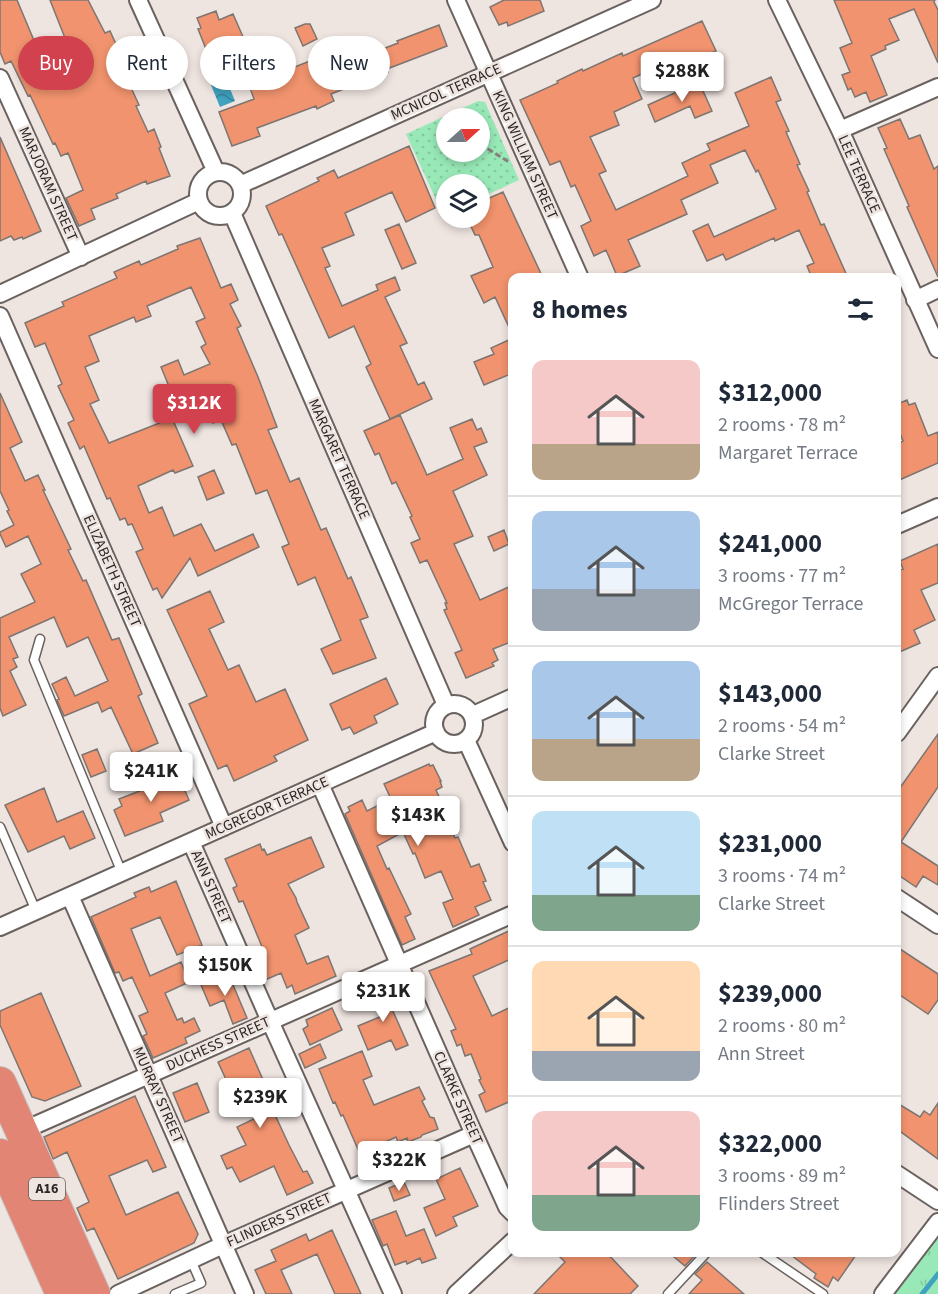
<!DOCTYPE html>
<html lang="en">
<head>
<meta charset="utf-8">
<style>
	:root { --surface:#fff; --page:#f6f6f7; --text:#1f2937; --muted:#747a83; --line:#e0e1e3; --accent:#d1414e }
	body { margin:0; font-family:"Source Sans 3",sans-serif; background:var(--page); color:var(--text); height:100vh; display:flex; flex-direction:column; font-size:22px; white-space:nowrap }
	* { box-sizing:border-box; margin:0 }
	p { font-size:20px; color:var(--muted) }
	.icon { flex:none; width:33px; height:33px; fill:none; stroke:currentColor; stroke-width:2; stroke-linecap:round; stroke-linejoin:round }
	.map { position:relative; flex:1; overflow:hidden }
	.panel { position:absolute; left:508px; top:273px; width:393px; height:984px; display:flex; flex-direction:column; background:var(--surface); border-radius:12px; box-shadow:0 3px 9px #0003 }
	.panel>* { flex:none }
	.top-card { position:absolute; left:18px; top:36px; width:400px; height:54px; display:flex; gap:12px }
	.needle { width:39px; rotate:69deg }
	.buttons { position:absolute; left:436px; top:108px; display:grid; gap:12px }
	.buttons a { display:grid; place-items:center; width:54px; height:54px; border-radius:50%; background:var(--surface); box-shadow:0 3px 9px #0003; font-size:30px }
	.price { position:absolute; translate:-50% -51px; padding:0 14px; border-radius:6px; background:#fff; color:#222; font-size:20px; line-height:39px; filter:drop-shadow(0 2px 3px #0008) }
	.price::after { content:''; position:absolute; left:50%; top:36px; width:18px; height:14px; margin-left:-9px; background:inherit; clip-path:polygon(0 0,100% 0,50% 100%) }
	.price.current { background:var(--accent); color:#fff }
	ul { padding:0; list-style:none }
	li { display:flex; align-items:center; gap:18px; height:150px; padding:0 24px }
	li+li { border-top:2px solid var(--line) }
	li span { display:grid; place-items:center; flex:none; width:168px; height:120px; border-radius:12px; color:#555 }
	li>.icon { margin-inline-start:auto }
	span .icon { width:72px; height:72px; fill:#fffc; stroke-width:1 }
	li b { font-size:26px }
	h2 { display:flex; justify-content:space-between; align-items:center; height:72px; padding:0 24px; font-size:26px }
	.pill { padding:0 21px; border-radius:27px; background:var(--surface); box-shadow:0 3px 9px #0003; font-size:21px; line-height:54px }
	.pill.current { background:var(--accent); color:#fff }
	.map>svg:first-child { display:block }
	.grass { fill:url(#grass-tufts) }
	.park { fill:url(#park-dots); fill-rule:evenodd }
	.water { fill:url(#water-waves) }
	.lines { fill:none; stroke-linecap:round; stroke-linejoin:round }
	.stream { stroke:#41a2c0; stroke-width:5 }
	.building { fill:#f1936e; stroke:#7d7571; stroke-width:1.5 }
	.lane-casing { stroke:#6a625f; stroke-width:11 }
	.street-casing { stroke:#6a625f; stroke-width:20 }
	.highway-casing { stroke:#c4c3c2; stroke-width:34 }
	.path { stroke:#867f7d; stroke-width:3; stroke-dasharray:6 3; stroke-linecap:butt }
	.lane { stroke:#fff; stroke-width:8 }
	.street { stroke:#fff; stroke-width:16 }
	.highway { stroke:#e28575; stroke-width:32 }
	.labels { text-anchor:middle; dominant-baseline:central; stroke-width:5; stroke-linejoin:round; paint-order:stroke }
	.shield { fill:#eee4e0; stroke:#66605e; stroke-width:1.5 }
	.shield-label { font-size:14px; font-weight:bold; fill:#2b2726 }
	.street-label { font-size:15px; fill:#2b2726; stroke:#eee4e0 }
</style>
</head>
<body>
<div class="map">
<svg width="938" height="1294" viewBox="0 0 938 1294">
	<defs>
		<pattern id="grass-tufts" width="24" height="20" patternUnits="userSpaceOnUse" patternTransform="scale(1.5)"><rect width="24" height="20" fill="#98e9b7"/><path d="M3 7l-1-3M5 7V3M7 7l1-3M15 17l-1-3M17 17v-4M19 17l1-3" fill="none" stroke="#83c89d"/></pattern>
		<pattern id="park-dots" width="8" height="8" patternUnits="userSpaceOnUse" patternTransform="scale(1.5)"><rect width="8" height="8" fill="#98e9b7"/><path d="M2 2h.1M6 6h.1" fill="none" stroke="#83c89d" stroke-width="1.8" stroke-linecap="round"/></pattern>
		<pattern id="water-waves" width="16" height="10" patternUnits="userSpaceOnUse" patternTransform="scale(1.5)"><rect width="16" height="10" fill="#41a2c0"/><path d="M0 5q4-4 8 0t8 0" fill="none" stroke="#37849c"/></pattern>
	</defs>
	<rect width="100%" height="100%" fill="#eee4e0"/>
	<path class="grass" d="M938 1236V1294H893Z"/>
	<path class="park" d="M478 101 485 102 519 180 480 198V184H447V213L443 215 406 134ZM447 118H480V152H447Z"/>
	<path class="water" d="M226 79 235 101 220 107 211 85Z"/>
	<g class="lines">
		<path class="stream" d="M922 1294 938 1274"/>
	</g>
	<path class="building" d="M0 0H17L38 50 65 38 50 0H88L105 33 110 31 120 53 116 55 139 105 136 106 148 132 154 129 161 147 159 148 170 176 147 184 146 181 116 194 118 198 91 209 95 219 79 226 66 198 83 190 68 153 61 156 55 143 53 144 30 95 28 96 11 61 5 64 0 52Z
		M504 0H540L544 11 508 26 507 22 499 25 490 7Z
		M834 0H935L934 2 938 10V63L914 9 889 19 899 40 885 46 886 49 871 56 887 95 870 102 866 92 855 97 851 88 848 90 842 75 850 72 840 48 852 43Z
		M216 11 219 20 233 14 244 39 208 54 198 29 201 28 197 18Z
		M702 21 716 51 682 67 678 58 633 78 642 99 614 112 619 125 590 137 606 171 599 174 616 210 688 176 682 163 710 150 707 144 749 126 735 93 771 77 781 100 776 102 789 131 786 132 800 164 797 165 809 191 807 192 821 225 824 224 848 278H812L807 266 814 263 799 230 775 241 774 238 726 260 723 254 707 261 693 231 708 224 714 237 776 209 758 170 756 172 745 150 710 165 718 183 681 200 687 214 628 240 640 266 617 276 606 250 594 256 581 226 591 221 575 185 571 187 560 161 550 165 520 100 558 83 557 81 582 69 583 71 622 53 623 56Z
		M305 24H310L317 39 303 46 295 28Z
		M439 25 447 46 387 69 388 72 331 94 334 101 317 109 316 106 257 128 260 136 232 146 219 112 254 99 249 85 315 59 321 73 398 43 397 41Z
		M699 82 712 111 695 118 690 106 655 122 648 105Z
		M900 119 909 139 920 135 934 169 938 166V277L907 207 909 206 884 149 887 148 878 128Z
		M0 137 41 231 23 239 22 237 14 240 11 236 0 241Z
		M409 146 435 208 406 222 392 192 345 213 354 235 322 248 330 266 325 268 342 306 378 290 376 285 395 277 400 290 385 297 407 343 400 346 418 385 424 382 432 399 390 419 366 367 371 364 354 326 329 338 282 234 279 235 266 206 319 181 317 178 334 170 338 178Z
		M503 192 543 278H513V336L495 297 484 303 471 276 493 267 479 235H475L467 218H480V202Z
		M399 224 416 263 402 269 385 230Z
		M200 238 221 288 231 284 238 300 230 304 241 326 237 328 258 377 277 427 268 430 290 482 299 478 321 530 326 528 348 579 351 577 368 617 360 620 376 658 333 674 321 649 341 640 315 577 298 585 282 547 289 544 267 490 256 494 236 444 232 445 221 420 213 423 202 396 177 406 161 367 178 360 184 375 210 364 201 347 206 344 196 322 205 318 191 287 147 306 151 316 136 322 134 317 89 336 99 361 85 367 99 400 90 404 109 443 172 418 193 466 175 473 173 470 138 486 149 513 162 507 174 536 201 524 215 551 253 534 259 547 198 576 190 558 162 598 157 588 153 590 136 552 143 549 132 524 128 525 125 518 120 520 110 498 107 499 84 446 80 449 68 423 74 420 58 386 62 384 45 343 35 347 25 323 64 306 62 302 117 278 114 272 139 261 141 265 178 249 177 246Z
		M513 338V373L484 385 474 362 494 354 491 348Z
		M0 393 22 442 10 448 25 481 38 475 45 490H43L71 549 68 550 83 581 86 580 112 640 119 638 142 694 138 696 158 743 133 754 111 707 102 712 98 702 64 716 57 700 59 699 52 684 66 677 75 696 108 681 88 637 67 647 54 617 9 637 18 657 13 659 17 667 10 671 26 705 3 716 0 708V618L35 602 21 574 41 564 28 536 6 547 0 534V532L14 525 7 511 9 510 0 491Z
		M907 400 909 405 915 403 928 436 938 432V463L897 481V444L903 441 897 426V404Z
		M400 415 427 475 463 459 450 428 472 419 477 430 481 428 487 442 474 447 487 475 453 491 473 536 454 544 480 600 513 585V641L493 649 498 660 492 663 494 666 466 678 455 653 462 650 444 610 447 609 445 603H447L427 560 420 563 411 543 420 539 410 517 412 516 396 482 392 484 379 453 375 455 364 431Z
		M214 470 224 493 207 500 198 477Z
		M504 530 509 544 494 551 488 537Z
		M938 544V583L921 590 935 620 914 630 920 643 897 653V571L903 569 900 561Z
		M210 591 224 622 209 629 228 670 239 665 256 702 285 689 308 740 274 756 277 761 234 781 227 765 218 769 189 704 207 696 167 610Z
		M386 678 398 704 374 716 377 723 354 734 350 727 342 730 330 704Z
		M938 734V787L901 842 938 866V885L923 876 916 887 897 874V792Z
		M97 749 106 771 91 777 82 755Z
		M429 764 430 766 433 765 441 781H440L442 787 436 790 442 803 440 804 455 838 458 837 471 867 479 864 486 881 483 882 491 900 475 907 479 915 453 927 443 903 453 899 441 871 425 878 415 853 413 854 403 832 377 846 387 869 389 868 411 914 405 917 415 939 402 945 345 814 350 811 348 807 362 800 367 811 391 799 384 784Z
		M175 768 189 800 160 813 163 821 125 836 114 810 122 806 119 799 155 785 152 778Z
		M44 788 57 822 83 811 95 838 70 849 64 836 28 852 5 805Z
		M311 837 324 867 288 884 296 898 297 902 309 928 295 935 307 964 328 956 336 976 295 994 292 985 287 988 281 973 265 980 255 958 265 954 243 901 239 902 233 888 237 886 225 859 260 844 262 850 264 849 267 855Z
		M176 881 202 945 177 955 160 917 131 929 150 976 181 962 189 982 165 993 177 1020 182 1018 184 1023 194 1018 200 1031 185 1038 187 1043 153 1058 143 1036 147 1034 139 1016 148 1012 132 977 123 981 119 972 115 973 91 917 136 897 134 893 149 887 151 892Z
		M513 929V958L473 976 492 1016 513 1006V1100L486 1112 479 1095 485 1092 479 1080 481 1079 471 1054 465 1056 461 1044 457 1046 451 1031 456 1029 429 971 472 954 470 949Z
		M897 947 938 974V1000L928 1014 897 993Z
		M228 973 247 1018 233 1024 224 1000 210 1006 201 985Z
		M385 982 396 1007 392 1009 408 1045 396 1050 391 1040 368 1050 358 1026 382 1016 379 1010 382 1009 373 987Z
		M41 993 81 1086 45 1101 32 1097 0 1025V1011Z
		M332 1008 342 1030 310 1045 303 1029 308 1026 306 1020Z
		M320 1044 326 1058 305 1068 299 1054Z
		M249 1048 268 1091 265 1093 289 1145 303 1172 307 1171 313 1183 287 1195 274 1166 240 1182 232 1167 227 1169 221 1156 246 1145 237 1127 256 1118 245 1094 235 1099 218 1062Z
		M362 1051 372 1076 363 1080 374 1105 419 1087 425 1099 422 1101 430 1117 434 1118 438 1129 422 1135 421 1137 408 1142 407 1138 398 1142 396 1137 360 1154 343 1115 341 1116 335 1102 333 1103 319 1069Z
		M197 1083 209 1112 185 1122 173 1093Z
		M135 1096 166 1167 153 1172 147 1160 109 1176 126 1215 178 1192 198 1234 194 1243 118 1279 94 1228 87 1231 77 1208 89 1202 67 1152 53 1159 44 1137Z
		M897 1103 920 1117 924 1111 930 1115 938 1103V1159L897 1129Z
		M460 1168 478 1206 453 1217 457 1226 436 1236 424 1208 445 1199 436 1179Z
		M404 1182 410 1195 394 1201 389 1188Z
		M396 1211 406 1236 424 1229 436 1258 422 1263 420 1258 407 1264 406 1261 395 1265 387 1244 383 1246 372 1220Z
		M332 1230 361 1294H335L317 1254 281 1270 292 1294H266L255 1270 276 1261 271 1250 306 1234 309 1241Z
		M555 1252H606L638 1286 630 1294H534L565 1262Z
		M668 1252H696L697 1253 685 1266Z
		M787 1252H858L838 1281 833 1277 828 1287 814 1278 816 1274Z
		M707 1262 744 1294H689L702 1280 695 1274Z"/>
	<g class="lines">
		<defs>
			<path id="lane" d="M40 639 34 660 122 873
				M0 827 36 911
				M761 1252 823 1294
				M175 1294 201 1283 191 1260
				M668 1294 707 1252"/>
			<path id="street" d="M138 0 216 172
				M456 0 580 278
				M777 0 840 130 938 349
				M0 78 81 257
				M840 130 938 87
				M198 194a22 22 0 1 1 44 0a22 22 0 1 1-44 0Z
				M240 185 652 0
				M232 213 446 705
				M0 294 199 201
				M915 300 938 289
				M0 316 224 827
				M897 525 938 507
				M434 724a20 20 0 1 1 40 0a20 20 0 1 1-40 0Z
				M473 715 513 697
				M897 733 938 676
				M466 740 513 843
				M320 784 474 1134 507 1207 513 1213
				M191 842 270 1021 393 1294
				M70 896 245 1294
				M897 898 938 925
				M0 927 436 732
				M22 1131 513 914
				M897 1174 938 1201
				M118 1294 223 1245 474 1134
				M456 1294 513 1241
				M883 1294 938 1222"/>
			<path id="highway" d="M0 1083 94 1294
				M0 1155 62 1294"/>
		</defs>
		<use href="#lane" class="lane-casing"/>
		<use href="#street" class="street-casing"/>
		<use href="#highway" class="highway-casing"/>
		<path class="path" d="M480 144 509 162"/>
		<use href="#lane" class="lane"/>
		<use href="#street" class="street"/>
		<use href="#highway" class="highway"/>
	</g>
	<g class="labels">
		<rect class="shield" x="29" y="1178" width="36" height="22" rx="4.5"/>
		<g class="shield-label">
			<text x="47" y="1189">A16</text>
		</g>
		<g class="street-label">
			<text transform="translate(446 92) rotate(-24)">MCNICOL TERRACE</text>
			<text transform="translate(525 155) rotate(66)">KING WILLIAM STREET</text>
			<text transform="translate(859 174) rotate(66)">LEE TERRACE</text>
			<text transform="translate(48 184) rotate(66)">MARJORAM STREET</text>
			<text transform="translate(339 459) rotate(66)">MARGARET TERRACE</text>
			<text transform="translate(112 571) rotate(66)">ELIZABETH STREET</text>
			<text transform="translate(267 808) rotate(-24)">MCGREGOR TERRACE</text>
			<text transform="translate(211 887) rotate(66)">ANN STREET</text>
			<text transform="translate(218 1044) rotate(-24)">DUCHESS STREET</text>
			<text transform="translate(158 1095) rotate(66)">MURRAY STREET</text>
			<text transform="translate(458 1098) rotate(66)">CLARKE STREET</text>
			<text transform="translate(279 1220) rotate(-24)">FLINDERS STREET</text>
		</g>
	</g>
</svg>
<div class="buttons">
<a><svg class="needle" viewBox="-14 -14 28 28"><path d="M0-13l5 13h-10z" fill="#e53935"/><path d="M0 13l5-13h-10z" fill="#747a83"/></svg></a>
<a><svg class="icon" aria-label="layers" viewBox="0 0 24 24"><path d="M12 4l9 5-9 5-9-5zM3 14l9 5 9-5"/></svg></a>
</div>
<b class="price" style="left:682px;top:103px">$288K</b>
<b class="price current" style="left:194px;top:435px">$312K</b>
<b class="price" style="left:151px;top:803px">$241K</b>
<b class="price" style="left:418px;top:847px">$143K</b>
<b class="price" style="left:225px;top:997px">$150K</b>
<b class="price" style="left:383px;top:1023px">$231K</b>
<b class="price" style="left:260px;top:1129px">$239K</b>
<b class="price" style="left:399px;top:1192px">$322K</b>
<div class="top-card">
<a class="pill current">Buy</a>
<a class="pill">Rent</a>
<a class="pill">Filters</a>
<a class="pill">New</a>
</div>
<section class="panel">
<h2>8 homes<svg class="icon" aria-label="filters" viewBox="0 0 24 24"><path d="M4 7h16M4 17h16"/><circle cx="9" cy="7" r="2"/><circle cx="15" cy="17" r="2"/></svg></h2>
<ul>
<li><span style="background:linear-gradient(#f6c9c9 70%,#b9a48a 0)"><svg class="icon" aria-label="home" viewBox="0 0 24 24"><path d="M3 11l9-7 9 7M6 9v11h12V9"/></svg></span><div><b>$312,000</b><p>2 rooms · 78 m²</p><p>Margaret Terrace</p></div></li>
<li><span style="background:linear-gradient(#a9c7e8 65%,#9aa5b1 0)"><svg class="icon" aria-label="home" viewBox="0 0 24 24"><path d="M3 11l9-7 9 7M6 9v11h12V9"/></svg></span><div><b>$241,000</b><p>3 rooms · 77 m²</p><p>McGregor Terrace</p></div></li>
<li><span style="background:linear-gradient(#a9c7e8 65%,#b9a48a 0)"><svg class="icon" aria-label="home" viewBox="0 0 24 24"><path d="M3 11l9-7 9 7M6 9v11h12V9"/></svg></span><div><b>$143,000</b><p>2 rooms · 54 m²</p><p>Clarke Street</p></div></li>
<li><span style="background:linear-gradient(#bfe0f5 70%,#7fa58c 0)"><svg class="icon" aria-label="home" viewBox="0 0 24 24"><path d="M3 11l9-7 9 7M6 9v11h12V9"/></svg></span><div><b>$231,000</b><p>3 rooms · 74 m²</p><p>Clarke Street</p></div></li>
<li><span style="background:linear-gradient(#ffd9b3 75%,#9aa5b1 0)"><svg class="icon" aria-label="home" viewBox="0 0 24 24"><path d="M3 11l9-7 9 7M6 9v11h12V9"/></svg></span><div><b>$239,000</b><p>2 rooms · 80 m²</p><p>Ann Street</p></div></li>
<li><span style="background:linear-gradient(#f6c9c9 70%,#7fa58c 0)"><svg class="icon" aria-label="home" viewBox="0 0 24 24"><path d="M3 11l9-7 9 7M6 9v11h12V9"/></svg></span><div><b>$322,000</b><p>3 rooms · 89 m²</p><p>Flinders Street</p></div></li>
</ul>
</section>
</div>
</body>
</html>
